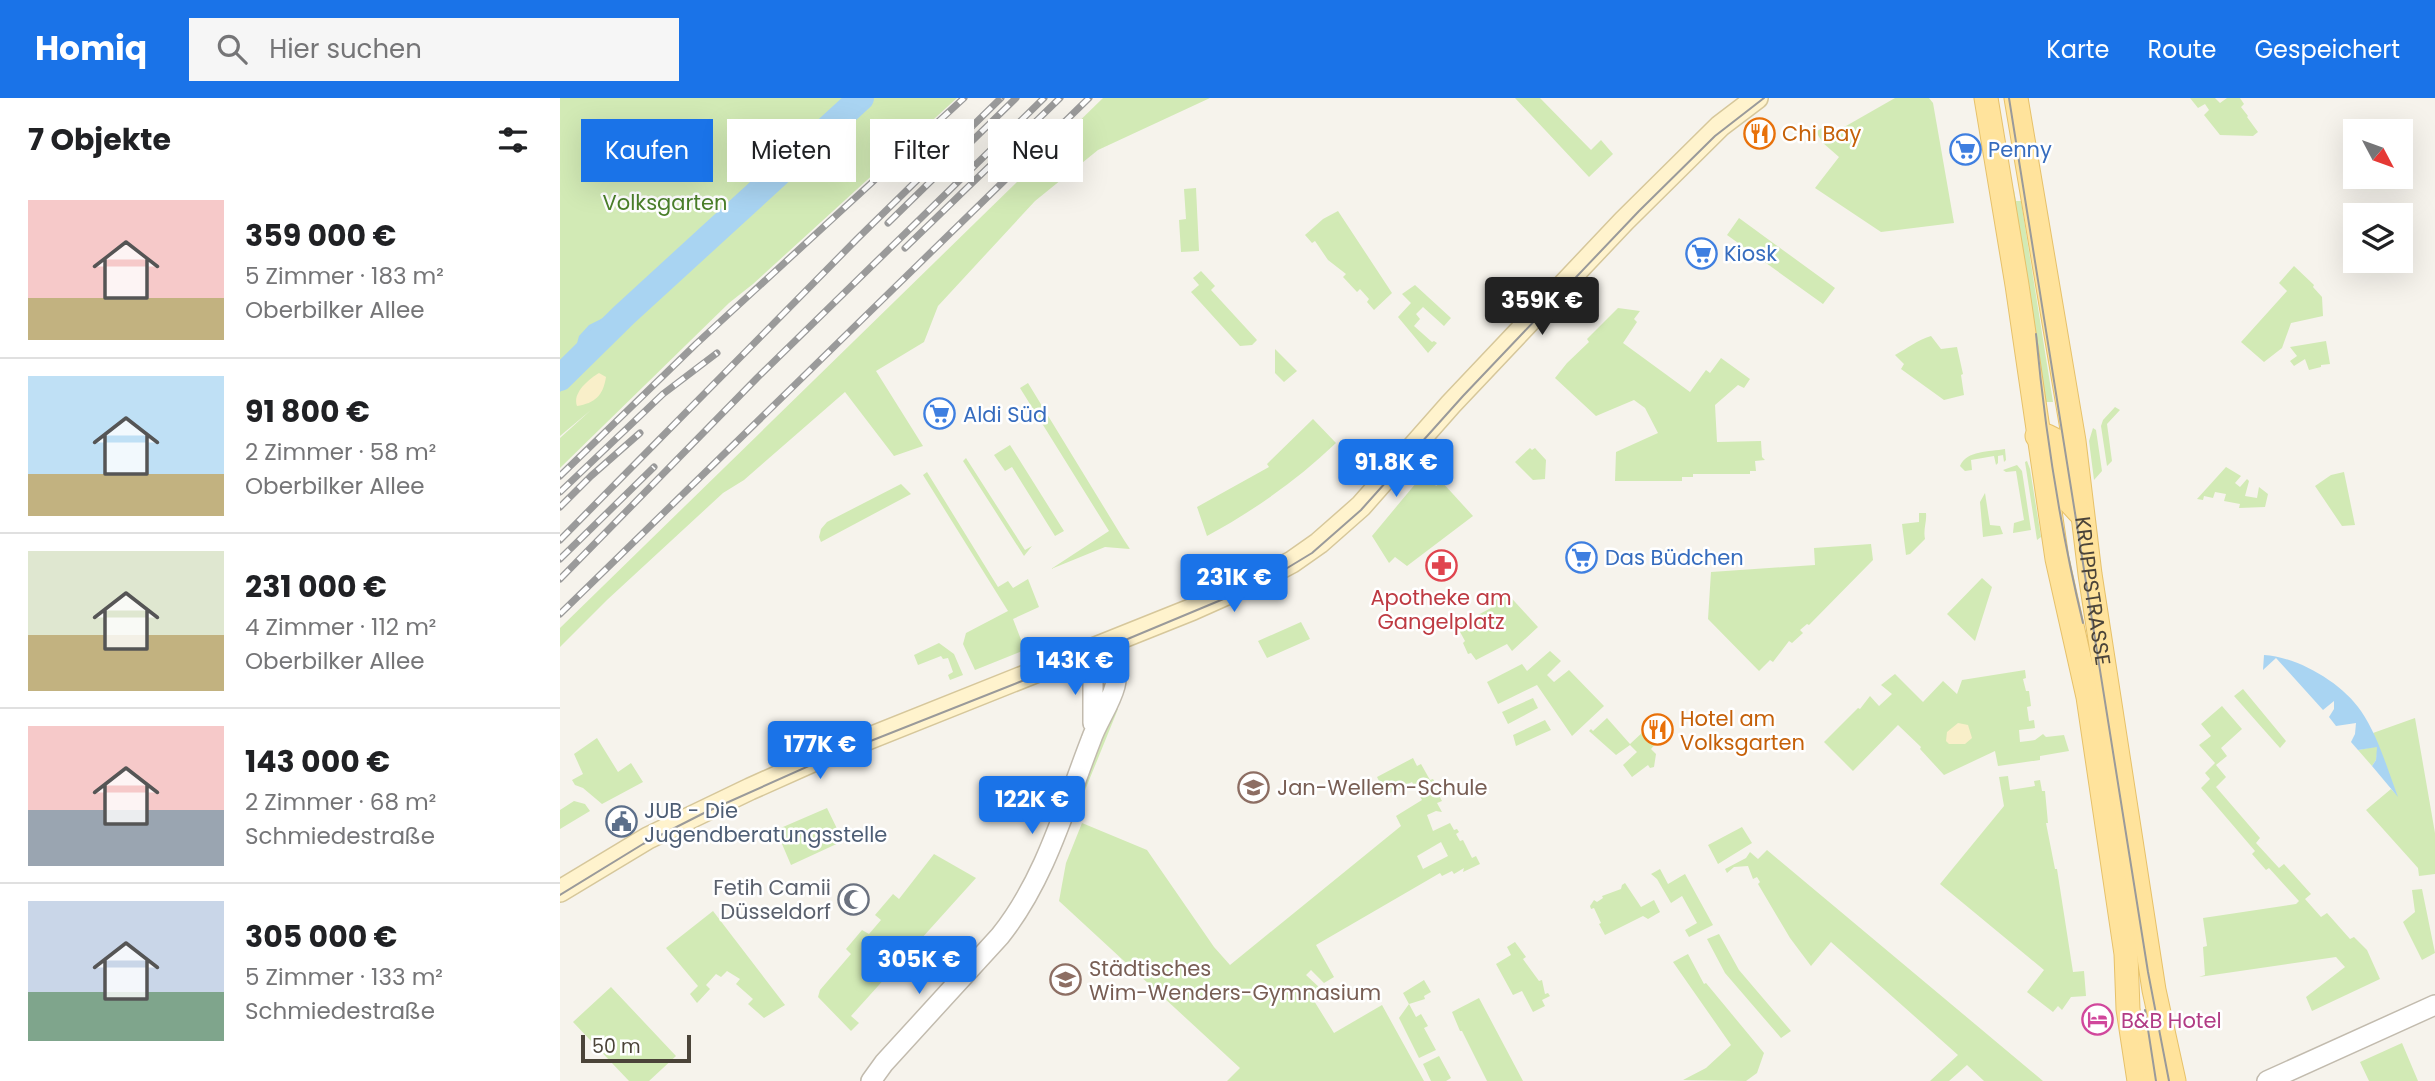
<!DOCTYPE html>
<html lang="de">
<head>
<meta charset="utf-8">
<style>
	:root { --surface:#fff; --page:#f6f6f6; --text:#202124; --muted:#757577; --line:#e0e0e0; --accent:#1a73e8 }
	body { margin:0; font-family:Poppins,sans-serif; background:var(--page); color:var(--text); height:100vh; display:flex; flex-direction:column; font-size:26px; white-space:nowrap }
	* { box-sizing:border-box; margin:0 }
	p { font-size:23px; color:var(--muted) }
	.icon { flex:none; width:38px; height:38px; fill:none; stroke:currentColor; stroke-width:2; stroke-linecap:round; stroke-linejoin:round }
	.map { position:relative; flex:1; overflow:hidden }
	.panel { display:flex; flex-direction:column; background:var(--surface); width:560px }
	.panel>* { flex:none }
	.top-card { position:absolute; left:21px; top:21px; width:665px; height:63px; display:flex; gap:14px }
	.needle { width:46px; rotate:131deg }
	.buttons { position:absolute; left:1783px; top:21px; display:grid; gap:14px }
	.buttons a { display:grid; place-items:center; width:70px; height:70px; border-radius:0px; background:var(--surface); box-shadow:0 7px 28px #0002; font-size:35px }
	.scale { position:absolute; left:21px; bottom:18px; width:110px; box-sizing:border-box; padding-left:7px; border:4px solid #4b4439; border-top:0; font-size:19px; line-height:24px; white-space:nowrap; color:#4b4439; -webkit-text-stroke:5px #fff; paint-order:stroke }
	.price { position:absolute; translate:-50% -60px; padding:0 16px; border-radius:7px; background:var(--accent); color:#fff; font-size:23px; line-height:46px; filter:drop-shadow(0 2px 4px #0008) }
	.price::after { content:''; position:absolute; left:50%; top:42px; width:21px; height:16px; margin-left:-10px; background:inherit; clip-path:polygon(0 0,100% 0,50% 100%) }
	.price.current { background:#222; color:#fff }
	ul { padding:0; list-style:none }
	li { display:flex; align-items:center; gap:21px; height:175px; padding:0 28px }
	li+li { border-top:2px solid var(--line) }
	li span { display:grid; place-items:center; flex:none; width:196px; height:140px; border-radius:0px; color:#555 }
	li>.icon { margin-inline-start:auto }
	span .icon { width:84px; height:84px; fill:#fffc; stroke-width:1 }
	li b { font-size:30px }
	h2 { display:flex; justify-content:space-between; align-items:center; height:84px; padding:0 28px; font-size:30px }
	.tag { padding:0 24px; border-radius:0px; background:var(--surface); box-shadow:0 7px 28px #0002; font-size:24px; line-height:63px }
	.tag.current { background:var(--accent); color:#fff }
	header { display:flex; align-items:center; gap:42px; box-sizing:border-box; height:98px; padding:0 35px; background:var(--accent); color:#fff }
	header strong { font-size:33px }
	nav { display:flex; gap:38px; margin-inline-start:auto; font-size:24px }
	.search { width:490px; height:63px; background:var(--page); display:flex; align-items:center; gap:18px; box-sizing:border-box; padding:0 24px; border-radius:0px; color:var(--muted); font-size:26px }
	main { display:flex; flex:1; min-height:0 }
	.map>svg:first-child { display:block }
	.green { fill:#d2eab5; fill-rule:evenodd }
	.sand { fill:#f9efc9 }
	.water { fill:#a9d4f2 }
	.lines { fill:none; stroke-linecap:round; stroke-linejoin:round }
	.river { stroke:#a9d4f2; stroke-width:26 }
	.tertiary-casing { stroke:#c2bbae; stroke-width:22 }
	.secondary-casing { stroke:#d6c79b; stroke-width:24 }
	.primary-casing { stroke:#e6c16a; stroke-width:25 }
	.tertiary { stroke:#fff; stroke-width:19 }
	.secondary { stroke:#fff3cd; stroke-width:21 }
	.primary { stroke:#ffe39c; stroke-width:23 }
	.tram { stroke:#9a9a9a; stroke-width:2 }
	.rail-casing { stroke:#9a9a9a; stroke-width:7 }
	.rail { stroke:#fff; stroke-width:4.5; stroke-dasharray:13; stroke-linecap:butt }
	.labels { text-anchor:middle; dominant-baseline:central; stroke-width:5; stroke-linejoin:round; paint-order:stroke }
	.food-label { font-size:21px; fill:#c56008; stroke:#fff; text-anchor:start }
	.shop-label { font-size:21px; fill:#366cbe; stroke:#fff; text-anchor:start }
	.park-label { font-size:21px; fill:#4a7f2a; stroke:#fff }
	.street-label { font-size:21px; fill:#4b4439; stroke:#fff }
	.health-label { font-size:21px; fill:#be3a42; stroke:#fff }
	.education-label { font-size:21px; fill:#785e54; stroke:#fff; text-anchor:start }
	.service-label { font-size:21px; fill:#4e5e75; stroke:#fff; text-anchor:start }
	.worship-label { font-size:21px; fill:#5b616d; stroke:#fff; text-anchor:end }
	.hotel-label { font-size:21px; fill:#b23c85; stroke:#fff; text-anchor:start }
</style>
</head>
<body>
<header>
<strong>Homiq</strong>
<div class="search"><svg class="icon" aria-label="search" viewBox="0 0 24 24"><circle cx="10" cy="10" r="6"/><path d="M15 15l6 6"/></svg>Hier suchen</div>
<nav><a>Karte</a><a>Route</a><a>Gespeichert</a></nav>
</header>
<main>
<section class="panel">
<h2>7 Objekte<svg class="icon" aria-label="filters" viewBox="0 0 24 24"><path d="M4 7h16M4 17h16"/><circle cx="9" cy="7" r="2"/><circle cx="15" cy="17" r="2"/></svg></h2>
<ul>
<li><span style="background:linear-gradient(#f6c9c9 70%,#c2b280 0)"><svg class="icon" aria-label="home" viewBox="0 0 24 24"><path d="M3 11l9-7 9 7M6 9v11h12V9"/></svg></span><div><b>359 000 €</b><p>5 Zimmer · 183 m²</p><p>Oberbilker Allee</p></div></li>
<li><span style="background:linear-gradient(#bfe0f5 70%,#c2b280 0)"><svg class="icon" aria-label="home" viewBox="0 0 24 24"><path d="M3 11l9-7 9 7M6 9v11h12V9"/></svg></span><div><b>91 800 €</b><p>2 Zimmer · 58 m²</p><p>Oberbilker Allee</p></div></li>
<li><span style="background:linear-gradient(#dfe7d0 60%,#c2b280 0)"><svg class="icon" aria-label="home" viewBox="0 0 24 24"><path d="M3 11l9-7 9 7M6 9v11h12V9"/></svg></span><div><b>231 000 €</b><p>4 Zimmer · 112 m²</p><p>Oberbilker Allee</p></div></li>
<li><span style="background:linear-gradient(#f6c9c9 60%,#9aa5b1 0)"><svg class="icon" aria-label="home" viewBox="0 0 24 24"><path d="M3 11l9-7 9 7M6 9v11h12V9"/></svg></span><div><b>143 000 €</b><p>2 Zimmer · 68 m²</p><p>Schmiedestraße</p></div></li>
<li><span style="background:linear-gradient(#c9d6e8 65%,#7fa58c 0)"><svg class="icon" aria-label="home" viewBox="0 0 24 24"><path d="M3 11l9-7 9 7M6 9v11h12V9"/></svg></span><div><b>305 000 €</b><p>5 Zimmer · 133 m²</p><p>Schmiedestraße</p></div></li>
</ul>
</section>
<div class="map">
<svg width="1875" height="983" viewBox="0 0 1875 983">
	<rect width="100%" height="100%" fill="#f6f3ec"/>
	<path class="green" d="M0 0H397L193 186 169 205 0 370V340L31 312 0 338Z
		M543 0H650L538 52 475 103 378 208 364 244 316 273 363 348 334 358 285 294 184 382 163 395 47 502 0 549V530Z
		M955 0H980L1031 52 1041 42 1053 56 1029 79Z
		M1335 0H1369L1373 5 1394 125 1321 134 1255 90 1279 59 1263 45 1256 34 1263 29 1272 36Z
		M1630 0H1655L1660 5 1667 0H1680L1684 6 1681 9 1688 18 1687 19 1698 34 1693 38 1660 37 1644 17 1649 12 1645 6 1638 10Z
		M636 90 639 153 621 154 619 122 626 121 624 91Z
		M1454 92 1456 103H1461L1493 304H1486L1485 300 1448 93Z
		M778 113 832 195 814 212 807 204 809 201 800 191 797 194 783 179 786 176 768 162 755 143 752 145 745 137 763 121Z
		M1179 120 1275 190 1263 206 1167 137Z
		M1734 168 1754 187 1753 189 1762 199 1763 218 1731 225 1722 250 1704 264 1681 244 1727 193 1719 185Z
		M641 173 655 188 651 192 697 242 692 247 680 248 631 194 639 187 633 180Z
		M855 187 891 220 884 228 863 209 856 216 860 221 854 228 872 244 874 243 877 245 868 255 838 219 851 205 842 196Z
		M1058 210 1080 213 1074 221 1077 224 1063 245 1130 294 1146 272 1150 275 1161 260 1190 281 1184 290 1178 287 1155 307 1157 344 1201 343 1202 359 1205 362 1195 363 1196 373H1190V376H1133V379H1122V383H1055L1056 354 1098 335 1085 310 1074 302 1036 318 995 280 1007 265 1029 244 1027 241Z
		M1371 238 1381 251 1397 249 1403 276 1401 277 1404 297 1384 302 1341 271 1344 266 1335 257C1348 250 1357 242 1371 238Z
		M1766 243 1770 266 1761 267V269L1749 272 1745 261 1734 268 1730 263 1737 258 1730 249Z
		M715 251 737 273 724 284 715 275Z
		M468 285 564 442 570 451 545 449 491 471 549 433 460 290Z
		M1555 309 1560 312 1547 326 1552 363 1547 368 1541 328 1543 322Z
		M753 321 776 345C737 382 695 412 647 438L637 409 709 369 707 366Z
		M1533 330 1536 332 1542 373 1534 382 1529 343Z
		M450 347 504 433 495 438 452 369 445 373 434 357Z
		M970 350 972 352 975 350 986 362 985 381 973 382 955 364Z
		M1445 351 1446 362 1444 364 1443 357 1438 358V365L1436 367 1434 358 1411 362 1412 372 1405 373 1400 368C1407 352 1429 354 1445 351Z
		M406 360 465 452 472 448 464 458 403 363Z
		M1467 363 1470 371 1481 439 1477 442 1465 364Z
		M1457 367 1462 373 1471 432 1453 435 1454 425 1464 422 1456 373 1446 374 1443 372Z
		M1666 369 1681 378 1675 385 1680 389 1687 381 1689 383 1685 398 1697 400 1699 389 1708 396 1705 409 1679 410 1680 406 1664 403 1666 396 1655 394 1653 400 1644 398 1643 402 1637 401Z
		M866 373H870L877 379 873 384 876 388 882 384 913 418 847 468 835 459 829 465 812 438Z
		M367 374 438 489 448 483 453 490 468 481 479 509 453 521 465 552 415 572 403 546 406 535 448 513 363 377Z
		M1784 374 1795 427 1782 428 1755 388 1771 377Z
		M341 386 351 396 261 444 259 439 261 431 267 424Z
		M1425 395 1430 427 1440 428 1443 436 1423 439 1420 404Z
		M1359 415H1366C1367 424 1363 431 1365 441L1350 456 1346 457 1342 426 1359 424Z
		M1311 446 1313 462 1249 527 1247 526 1240 532 1243 535 1232 545 1229 543 1213 564 1210 562 1199 573 1148 521 1151 474 1255 467 1254 450Z
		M1422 480 1432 489 1415 543 1387 516Z
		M945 493 978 529 952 553 947 546 916 562 911 555 908 556 903 545 905 543 899 532 897 533 895 529 931 510 930 508Z
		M741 524 750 541 707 560 698 543Z
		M379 545 394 556 403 577 390 582 388 577 393 574 388 560 383 561 381 558 358 567 354 557Z
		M990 553 1001 563 987 577 994 584 1009 572 1044 608 1012 638 977 587 938 606 927 584 962 566 967 573Z
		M1465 572 1466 580 1463 581 1466 593H1469L1471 608 1467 609 1469 623 1474 622 1475 630 1459 632 1460 644 1475 642 1483 636 1486 639 1504 637 1509 653 1480 658V662L1438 668 1435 653 1384 677 1360 651 1361 649 1338 627 1293 673 1264 644 1298 610 1300 611 1310 598 1319 608 1332 596 1321 587 1335 576 1363 604 1383 583 1397 596 1402 582Z
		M1683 591 1726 643 1720 650 1674 598Z
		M973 600 978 610 948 626 942 614Z
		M1662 608 1682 631 1661 650 1667 658 1656 667 1666 679 1656 689 1700 740 1696 745 1719 770 1724 766 1751 796 1745 801 1761 819 1767 815 1790 841 1794 839 1807 852 1820 881 1752 913 1746 899 1785 869 1776 859 1639 879 1645 877 1643 849 1647 848 1643 820 1736 806 1739 803 1709 770 1706 772 1692 756 1695 753 1641 690 1650 681 1645 675 1655 665 1639 647 1651 638 1641 626Z
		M553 609 558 611 519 707 515 709Z
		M1047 620 1070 646 1084 633 1096 645 1091 651 1096 656 1094 669 1090 670 1088 667 1072 679 1063 667 1077 654 1070 647 1056 657 1029 633 1031 631 1033 633Z
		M1855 620 1875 735V776L1859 778 1858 770 1806 712 1831 691 1837 697 1818 649 1816 662 1812 668 1798 652 1818 648 1813 635Z
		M985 622 991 632 956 648 953 637Z
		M37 640 58 674 71 665 83 684 42 706 23 690 15 687 12 682 23 676 14 656Z
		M853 660 857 668 861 666 870 682 873 681 877 688 875 690 882 703 877 705 882 714 876 713 867 717 873 733 890 725 894 732 897 731 899 734 896 736 900 743 903 742 912 760 916 758 920 766 903 774 904 770 894 776 892 773 882 778 880 775 756 847 774 879 764 885 751 872 746 877 761 891 751 898 774 935 822 907 864 983H667L680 970 499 803 506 765 522 725 587 752 654 849 670 867 841 728 836 718 862 702 852 684 826 697 817 679ZM881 744 888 758 863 771 857 758Z
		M1448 678 1450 692 1475 688 1474 683 1480 682 1482 693H1485L1488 725H1486L1495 771H1497L1513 874 1524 873 1526 898 1511 899 1502 912 1498 908 1493 914 1467 894 1484 872 1380 786 1444 708 1439 679Z
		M14 703 25 706 30 713 0 731V712Z
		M267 710 283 743 231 767 216 732Z
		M1182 729 1192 745 1158 766 1148 747Z
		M1207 752 1483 983H1424L1407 967 1389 983H1370L1398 957 1271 844 1251 868 1230 840 1198 786 1200 784 1197 779 1193 781 1188 768 1174 769 1167 775 1165 771 1186 760 1190 754 1198 761Z
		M374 756 416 780 361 841 377 856 363 871 346 857 291 918 299 925 291 933 258 899 260 892 291 856 286 851 302 832 309 836 321 822 315 817 333 796 339 801Z
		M1100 771 1108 786 1125 776 1153 827 1129 839 1125 832 1137 825 1122 798 1111 805 1097 781 1091 776Z
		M1065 785 1081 809 1094 802 1100 814 1088 821 1083 818 1045 837 1039 826 1041 825 1034 810 1031 811 1030 808 1034 802 1037 804 1043 800 1042 798 1061 791 1062 787Z
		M1862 791 1875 855 1862 862 1843 824 1855 814 1852 792Z
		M153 813 225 907 204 920 188 906 193 901 176 886 180 881 167 873 161 879 156 876 146 887 150 891 137 905 130 896 138 888 106 850Z
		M1159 836 1179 872 1231 933 1221 940 1165 875 1147 841Z
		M955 844 966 859 963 861 979 883 982 882 985 896 988 895 990 898 982 902 985 908 973 914 962 893 953 897 936 866 951 857 947 849Z
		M1128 856 1144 886 1146 885 1204 955 1197 975 1186 983 1123 982 1146 970 1171 947 1113 864Z
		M864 882 871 894 864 898 865 901 849 906 856 919 861 916 868 928 864 930 876 952 859 960 839 920 849 906 843 895Z
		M51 889 116 958 89 983H69L13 924Z
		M919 900 963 983H927L902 933H900L892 914Z
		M1842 945 1858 983H1809L1800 964Z
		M879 958 891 980 886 983H871L863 966Z"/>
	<path class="sand" d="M39 275 46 279C43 298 35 305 17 308 12 295 29 281 39 275Z
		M1398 625 1408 627 1412 640 1405 646H1389L1386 643 1387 634Z"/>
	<path class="water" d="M57 213 70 227 0 294V263L16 249 19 238 29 227Z
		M1704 557C1738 559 1782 585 1801 613 1818 638 1827 670 1838 699L1812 668 1816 662 1817 649 1798 652 1791 644 1795 636 1796 625 1776 628 1769 619 1774 611V603L1763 612 1716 560 1703 572Z"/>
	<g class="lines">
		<path class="river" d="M0 280 64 217 301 0"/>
		<defs>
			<path id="tertiary" d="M521 557 533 583V625
				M311 983 324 965 440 838C485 782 505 709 531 642 537 624 550 607 555 588 559 573 552 560 546 546
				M1707 983 1875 907"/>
			<path id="secondary" d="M0 793 88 740 190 691 255 662 633 511 698 482 732 464 759 445 801 408 891 306 1064 123 1160 28 1197 0"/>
			<g id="primary">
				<path d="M1426 0 1457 187 1497 461 1528 599 1566 856 1568 911 1579 983"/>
				<path id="s1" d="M1456 0 1514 343 1530 476 1594 892 1614 983"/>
				<path d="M1477 338H1487L1497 343 1506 400 1519 414"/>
				<path d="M1588 930 1596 983"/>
			</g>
		</defs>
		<use href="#tertiary" class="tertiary-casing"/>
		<use href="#secondary" class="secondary-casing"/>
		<use href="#primary" class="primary-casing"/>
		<use href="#tertiary" class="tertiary"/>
		<use href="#secondary" class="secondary"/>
		<use href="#primary" class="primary"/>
		<path class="tram" d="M1449 0 1588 874 1609 983
			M1476 236C1485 333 1500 430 1523 525
			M0 797 83 746 146 714 260 663 558 545 685 492 719 475 752 455 801 412 903 298 1079 113 1155 38 1204 0
			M1585 912 1596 983"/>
		<defs>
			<path id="rail" d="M328 125 456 0
				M345 150 500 0
				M0 378 136 246 404 0
				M0 394 103 296 157 255
				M0 409 31 378 80 335
				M0 442 297 141 441 0
				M0 461 94 369
				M0 481 197 280 484 0
				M0 516 529 0"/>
		</defs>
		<use href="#rail" class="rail-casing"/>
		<use href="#rail" class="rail"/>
	</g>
	<defs>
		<symbol id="restaurant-ring" viewBox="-11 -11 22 22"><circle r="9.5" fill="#fff" stroke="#e8710a" stroke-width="1.5"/><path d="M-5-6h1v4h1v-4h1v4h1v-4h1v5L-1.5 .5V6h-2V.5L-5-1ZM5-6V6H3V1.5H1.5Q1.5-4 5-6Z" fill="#e8710a"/></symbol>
		<symbol id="supermarket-ring" viewBox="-11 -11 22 22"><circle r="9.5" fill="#fff" stroke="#3f7fe0" stroke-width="1.5"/><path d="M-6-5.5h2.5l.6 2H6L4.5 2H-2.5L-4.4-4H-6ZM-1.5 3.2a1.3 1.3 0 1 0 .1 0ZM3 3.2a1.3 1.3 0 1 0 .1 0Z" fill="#3f7fe0"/></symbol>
		<symbol id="pharmacy-ring" viewBox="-11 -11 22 22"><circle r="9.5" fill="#fff" stroke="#e0444e" stroke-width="1.5"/><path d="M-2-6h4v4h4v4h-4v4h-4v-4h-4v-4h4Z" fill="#e0444e"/></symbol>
		<symbol id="school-ring" viewBox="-11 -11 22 22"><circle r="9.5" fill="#fff" stroke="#8d6e63" stroke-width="1.5"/><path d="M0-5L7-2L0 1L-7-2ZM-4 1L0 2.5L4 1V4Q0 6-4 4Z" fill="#8d6e63"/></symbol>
		<symbol id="civic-ring" viewBox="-11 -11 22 22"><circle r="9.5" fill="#fff" stroke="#5c6f8a" stroke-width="1.5"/><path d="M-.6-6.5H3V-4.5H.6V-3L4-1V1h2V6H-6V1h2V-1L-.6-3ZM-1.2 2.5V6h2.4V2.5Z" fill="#5c6f8a"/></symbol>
		<symbol id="mosque-ring" viewBox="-11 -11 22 22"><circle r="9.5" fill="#fff" stroke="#6b7280" stroke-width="1.5"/><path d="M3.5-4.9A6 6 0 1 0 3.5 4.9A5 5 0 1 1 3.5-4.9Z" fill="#6b7280"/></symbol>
		<symbol id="hotel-ring" viewBox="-11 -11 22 22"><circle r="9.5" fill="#fff" stroke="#d1479c" stroke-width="1.5"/><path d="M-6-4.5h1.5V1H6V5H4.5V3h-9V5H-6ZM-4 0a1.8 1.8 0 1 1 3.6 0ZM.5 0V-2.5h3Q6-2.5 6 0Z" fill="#d1479c"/></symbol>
	</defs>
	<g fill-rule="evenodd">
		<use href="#restaurant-ring" x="1182" y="18" width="35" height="35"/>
		<use href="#supermarket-ring" x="1388" y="34" width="35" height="35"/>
		<use href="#supermarket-ring" x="1124" y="138" width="35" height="35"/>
		<use href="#supermarket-ring" x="362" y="298" width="35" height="35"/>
		<use href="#supermarket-ring" x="1004" y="442" width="35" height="35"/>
		<use href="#pharmacy-ring" x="864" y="450" width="35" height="35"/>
		<use href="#restaurant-ring" x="1080" y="614" width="35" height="35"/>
		<use href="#school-ring" x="676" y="672" width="35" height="35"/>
		<use href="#civic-ring" x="44" y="706" width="35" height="35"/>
		<use href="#mosque-ring" x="276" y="784" width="35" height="35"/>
		<use href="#school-ring" x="488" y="864" width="35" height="35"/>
		<use href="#hotel-ring" x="1520" y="904" width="35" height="35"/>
	</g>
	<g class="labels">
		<g class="food-label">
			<text x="1222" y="35">Chi Bay</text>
			<text x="1120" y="620">Hotel am<tspan x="1120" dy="24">Volksgarten</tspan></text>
		</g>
		<g class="shop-label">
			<text x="1428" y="51">Penny</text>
			<text x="1164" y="155">Kiosk</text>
			<text x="403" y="316">Aldi Süd</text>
			<text x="1045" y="459">Das Büdchen</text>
		</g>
		<g class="park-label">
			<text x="105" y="104">Volksgarten</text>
		</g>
		<g class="street-label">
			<text stroke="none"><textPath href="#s1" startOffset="499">KRUPPSTRASSE</textPath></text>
		</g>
		<g class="health-label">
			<text x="881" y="499">Apotheke am<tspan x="881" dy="24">Gangelplatz</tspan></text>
		</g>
		<g class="education-label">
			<text x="717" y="689">Jan-Wellem-Schule</text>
			<text x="529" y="870">Städtisches<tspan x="529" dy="24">Wim-Wenders-Gymnasium</tspan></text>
		</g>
		<g class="service-label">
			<text x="84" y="712">JUB - Die<tspan x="84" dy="24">Jugendberatungsstelle</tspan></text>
		</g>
		<g class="worship-label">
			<text x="271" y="789">Fetih Camii<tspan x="271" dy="24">Düsseldorf</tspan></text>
		</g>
		<g class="hotel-label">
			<text x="1561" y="922">B&amp;B Hotel</text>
		</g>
	</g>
</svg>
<div class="buttons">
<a><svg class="needle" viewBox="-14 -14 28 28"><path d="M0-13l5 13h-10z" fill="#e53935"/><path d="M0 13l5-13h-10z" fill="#757577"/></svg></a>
<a><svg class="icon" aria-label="layers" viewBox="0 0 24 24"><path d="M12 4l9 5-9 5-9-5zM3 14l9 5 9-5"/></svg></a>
</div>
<div class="scale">50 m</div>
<b class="price current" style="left:982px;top:239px">359K €</b>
<b class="price" style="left:836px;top:401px">91.8K €</b>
<b class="price" style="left:674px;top:516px">231K €</b>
<b class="price" style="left:515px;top:599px">143K €</b>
<b class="price" style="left:260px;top:683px">177K €</b>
<b class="price" style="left:472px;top:738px">122K €</b>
<b class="price" style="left:359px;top:898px">305K €</b>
<div class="top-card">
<a class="tag current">Kaufen</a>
<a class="tag">Mieten</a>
<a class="tag">Filter</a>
<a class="tag">Neu</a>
</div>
</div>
</main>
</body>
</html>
